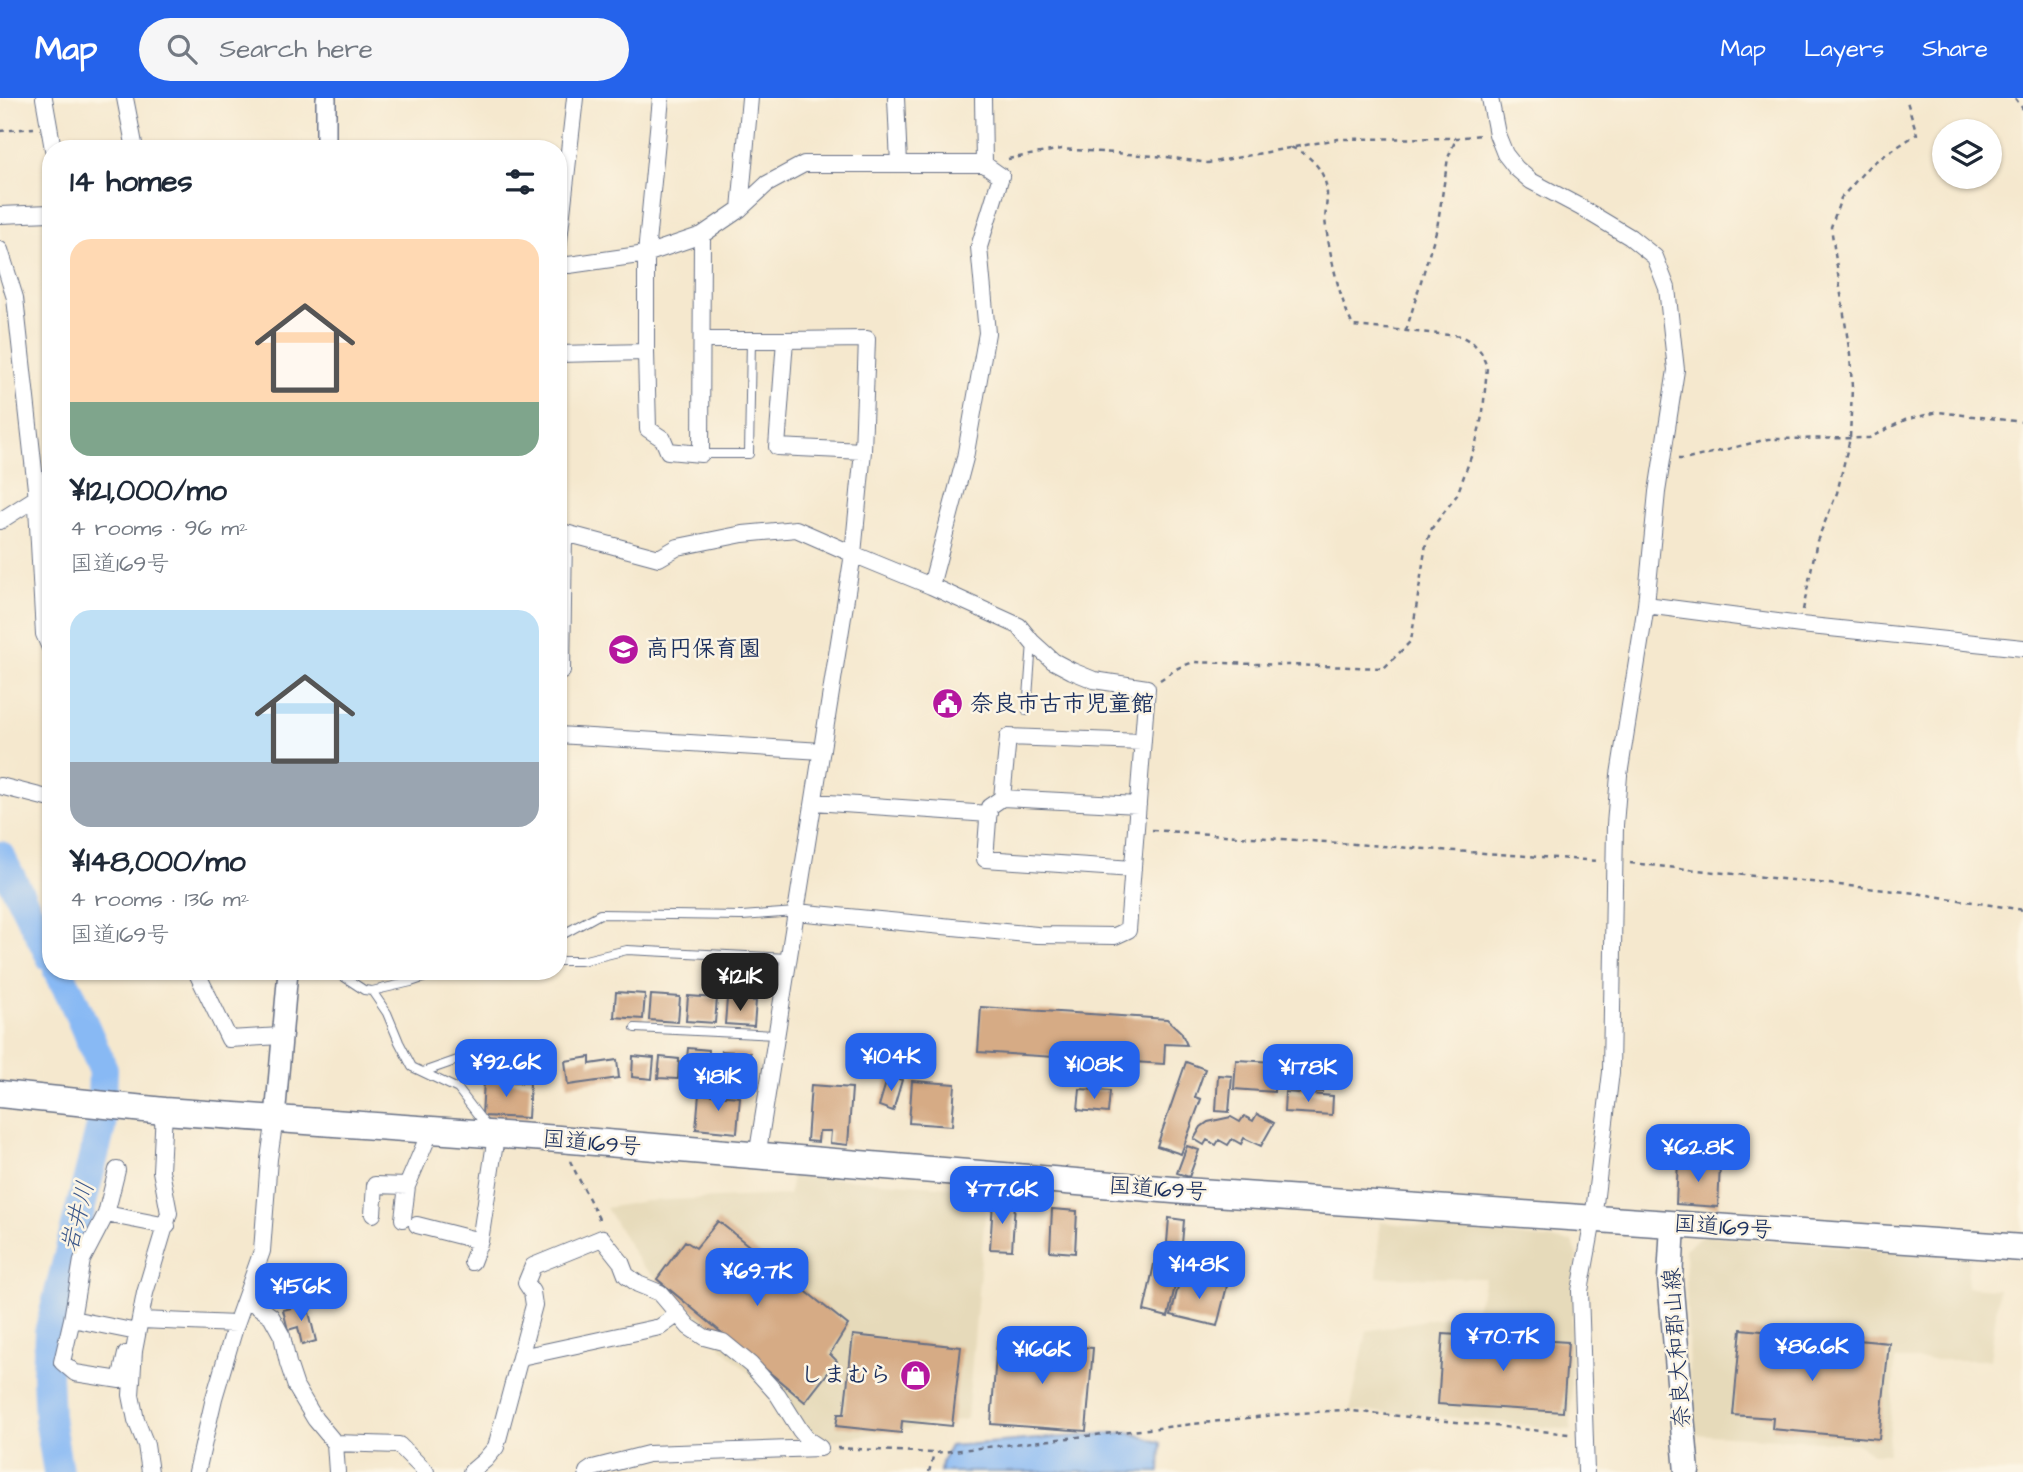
<!DOCTYPE html>
<html lang="en">
<head>
<meta charset="utf-8">
<style>
	:root { --surface:#fff; --page:#f6f6f7; --text:#1f2937; --muted:#747a83; --accent:#2563eb }
	body { margin:0; font-family:"Architects Daughter","Klee One",sans-serif; background:var(--page); color:var(--text); height:100vh; display:flex; flex-direction:column; font-size:26px; white-space:nowrap }
	* { box-sizing:border-box; margin:0 }
	p { font-size:23px; color:var(--muted) }
	.icon { flex:none; width:38px; height:38px; fill:none; stroke:currentColor; stroke-width:2; stroke-linecap:round; stroke-linejoin:round }
	.map { position:relative; flex:1; overflow:hidden }
	.side { position:absolute; left:42px; top:42px; width:525px; height:840px; display:flex; flex-direction:column; background:var(--surface); border-radius:28px; box-shadow:0 2px 5px #0004 }
	.side>* { flex:none }
	.tools { position:absolute; left:1932px; top:21px; display:grid; gap:14px }
	.tools a { display:grid; place-items:center; width:70px; height:70px; border-radius:50%; background:var(--surface); box-shadow:0 2px 5px #0004; font-size:35px }
	.price { position:absolute; translate:-50% -60px; padding:0 16px; border-radius:14px; background:var(--accent); color:#fff; font-size:23px; line-height:46px; filter:drop-shadow(0 2px 4px #0008) }
	.price::after { content:''; position:absolute; left:50%; top:42px; width:21px; height:16px; margin-left:-10px; background:inherit; clip-path:polygon(0 0,100% 0,50% 100%) }
	.price.current { background:#222; color:#fff }
	ul { padding:0; list-style:none }
	li { display:grid; align-content:center; gap:14px; height:371px; padding:0 28px }
	li span { display:grid; place-items:center; height:217px; border-radius:21px; color:#555 }
	li>.icon { margin-inline-start:auto }
	span .icon { width:126px; height:126px; fill:#fffc; stroke-width:1 }
	li b { font-size:30px }
	h2 { display:flex; justify-content:space-between; align-items:center; height:84px; padding:0 28px; font-size:30px }
	header { display:flex; align-items:center; gap:42px; box-sizing:border-box; height:98px; padding:0 35px; background:var(--accent); color:#fff }
	header strong { font-size:33px }
	nav { display:flex; gap:38px; margin-inline-start:auto; font-size:24px }
	.search { width:490px; height:63px; background:var(--page); display:flex; align-items:center; gap:18px; box-sizing:border-box; padding:0 24px; border-radius:38px; color:var(--muted); font-size:26px }
	.map>svg:first-child { display:block }
	.built { fill:#e6daba }
	.water { fill:#88b9f4; stroke:#5274a9; stroke-width:2 }
	.lines { fill:none; stroke-linecap:round; stroke-linejoin:round }
	.river { stroke:#88b9f4; stroke-width:30 }
	.building { fill:#d6ab85 }
	.service-casing { stroke:#677085; stroke-width:10 }
	.minor-casing { stroke:#677085; stroke-width:18 }
	.tertiary-casing { stroke:#677085; stroke-width:22 }
	.primary-casing { stroke:#677085; stroke-width:27 }
	.trunk-casing { stroke:#677085; stroke-width:29 }
	.path { stroke:#677085; stroke-width:2.5; stroke-dasharray:5 5; stroke-linecap:butt }
	.service { stroke:#fff; stroke-width:8 }
	.minor { stroke:#fff; stroke-width:16 }
	.tertiary { stroke:#fff; stroke-width:19 }
	.primary { stroke:#fff; stroke-width:24 }
	.trunk { stroke:#fff; stroke-width:26 }
	.labels { text-anchor:middle; dominant-baseline:central; stroke-width:5; stroke-linejoin:round; paint-order:stroke }
	.poi-label { font-size:23px; font-weight:bold; fill:#1b2f5e; stroke:#fcf5e5; text-anchor:start }
	.street-label { font-size:23px; fill:#1b2f5e; stroke:#fcf5e5 }
	.water-label { font-size:24px; font-style:italic; fill:#3c588b; stroke:#fcf5e5 }
</style>
</head>
<body>
<header>
<strong>Map</strong>
<div class="search"><svg class="icon" aria-label="search" viewBox="0 0 24 24"><circle cx="10" cy="10" r="6"/><path d="M15 15l6 6"/></svg>Search here</div>
<nav><a>Map</a><a>Layers</a><a>Share</a></nav>
</header>
<div class="map">
<svg width="2023" height="1374" viewBox="0 0 2023 1374">
	<rect width="100%" height="100%" fill="#fcf5e5"/>
	<filter id="ink" filterUnits="userSpaceOnUse"><feTurbulence type="fractalNoise" baseFrequency=".0143" numOctaves="2"/><feDisplacementMap in="SourceGraphic" scale="14" xChannelSelector="R" yChannelSelector="G"/><feConvolveMatrix kernelMatrix="1 2 1 2 8 2 1 2 1" color-interpolation-filters="sRGB"/></filter>
	<filter id="wash" filterUnits="userSpaceOnUse"><feTurbulence type="fractalNoise" baseFrequency=".00686" numOctaves="4" result="noise"/><feDisplacementMap in="SourceGraphic" scale="28" xChannelSelector="R" yChannelSelector="G"/><feGaussianBlur stdDeviation="1.57" result="paint"/><feColorMatrix in="noise" values="0 0 0 0 0 0 0 0 0 0 0 0 0 0 0 0 0 1.4 0 .05"/><feComposite in="paint" operator="in"/></filter>
	<g filter="url(#wash)">
		<rect width="100%" height="100%" fill="#f5e8ce"/>
		<path class="built" d="M792 1077 987 1092 967 1321 827 1343 818 1341 703 1231 666 1187 641 1167 606 1110 645 1103 789 1097Z
			M1380 1124 1573 1144 1577 1156 1571 1232V1332L1431 1317 1350 1313 1367 1233 1431 1221 1473 1217 1482 1194 1485 1180 1377 1179Z
			M1703 1137 1969 1159 1967 1189 1999 1191 1990 1262H1895L1888 1356H1873L1855 1345 1691 1336 1685 1151Z"/>
		<path class="water" d="M1129 1334 1161 1345 1160 1374H940L941 1365 950 1348Z"/>
		<g class="lines">
			<path class="river" d="M0 758 51 859
				M58 873 70 895 103 971 101 1029 49 1235 47 1278 49 1320 58 1374"/>
		</g>
		<g id="blocks">
			<path class="building" d="M616 894 645 896 643 921 614 919Z
				M651 897 680 899 678 924 649 922Z
				M688 898 717 900 715 925 686 923Z
				M727 901 756 903 754 928 725 926Z
				M981 909 1167 921 1181 934 1187 947 1165 946 1164 966 978 954Z
				M688 950 709 952 707 981 685 980Z
				M722 953 750 955 748 980 720 978Z
				M633 958 654 960 652 981 632 979Z
				M590 959V966L617 962 619 980 568 987 565 963Z
				M660 959 679 961 678 981 658 980Z
				M1236 962 1276 964 1274 994 1234 991Z
				M1186 964 1205 971 1195 999 1201 1001 1181 1056 1157 1048Z
				M1299 968 1324 970 1322 994 1298 992Z
				M1218 977 1232 978 1229 1014 1216 1013Z
				M888 978 902 982 893 1013 879 1008Z
				M484 983 530 985 528 1020 482 1018Z
				M912 983 955 986 952 1028 909 1025Z
				M811 987 852 990 848 1047 830 1045 831 1033H819L818 1044 807 1043Z
				M1080 991 1110 993 1108 1015 1078 1012Z
				M1285 994 1333 998 1332 1017 1284 1014Z
				M699 996 740 999 737 1035 696 1031Z
				M1257 1016 1274 1025 1261 1048 1244 1040 1241 1046 1232 1041 1228 1047 1219 1042 1216 1047 1207 1042 1204 1047 1194 1041 1201 1029 1208 1024 1231 1019 1240 1024 1244 1018 1253 1023Z
				M1187 1048 1199 1052 1189 1079 1177 1075Z
				M1678 1063 1720 1066 1718 1109 1676 1106Z
				M993 1104 1015 1105 1012 1152 990 1151Z
				M1052 1111 1077 1113 1075 1155 1050 1153Z
				M1169 1120 1184 1122 1182 1146 1167 1145Z
				M718 1123 848 1227 830 1256 837 1263 805 1304 657 1181 685 1143 696 1150Z
				M1158 1148 1183 1153 1168 1219 1144 1213Z
				M1181 1177 1227 1188 1217 1228 1171 1217Z
				M307 1206 316 1243 302 1247 298 1229 288 1232 283 1212Z
				M1741 1231 1889 1245 1879 1341 1772 1331 1773 1320 1733 1317Z
				M1443 1236 1568 1244 1563 1314 1438 1306Z
				M853 1237 961 1249 952 1328 902 1323 901 1335 836 1328 838 1316H844Z
				M997 1243 1093 1250 1086 1333 991 1326Z"/>
		</g>
	</g>
	<g filter="url(#ink)">
		<use href="#blocks" fill-opacity="0" stroke="#677085" stroke-width="2"/>
		<g class="lines">
			<defs>
				<path id="service" d="M701 356H749L751 241
					M1027 613 1032 544
					M558 839 600 816 742 818 796 814
					M558 863H581L627 852 787 860
					M335 873 364 892 372 893 387 915 399 944 412 969 458 991 487 1029
					M372 893 411 884 443 873
					M635 930 776 937
					M423 974 492 950"/>
				<path id="minor" d="M44 0 53 51
					M125 0 135 51
					M896 0 899 66
					M1490 0 1497 36 1505 56 1516 70 1531 83 1580 109 1630 139 1655 159 1667 190 1676 272 1657 394 1646 507 1619 677 1615 727 1611 974 1593 1122 1580 1193 1586 1374
					M740 111 750 0
					M0 117 51 115
					M558 151 575 0
					M0 152 15 200 36 391 44 536 51 552
					M558 166 569 167 646 156 702 137 740 111 767 86 804 66H984
					M702 242H785
					M646 254V156L661 0
					M558 256 646 254 648 331 663 341 668 353 701 356 702 137
					M36 391 51 379
					M0 423 36 400
					M558 433 659 460 678 449 743 436 796 431 853 456 863 353 867 241 785 242 777 349 863 353
					M1646 507 1801 527 2023 550
					M562 573 564 435
					M558 637 822 653
					M0 688 51 701
					M1002 700 1138 707
					M814 704 989 716
					M1133 771 985 761 989 709 1002 700 1008 639 1143 644
					M796 814 1037 837 1115 838 1128 832 1147 590 1094 582 1072 573 1053 563 1032 544 1019 528 931 488
					M196 873 229 941 281 938
					M757 1059 853 456 931 488 965 360 987 235 979 149 1001 78 984 66 983 0
					M106 1116 117 1072
					M373 1116 375 1087 407 1088
					M403 1121 407 1088 430 1034
					M417 1127 480 1143
					M472 1164 480 1143 496 1038
					M246 1200 271 1218 282 1238 288 1265 296 1289 315 1321 335 1345 337 1374
					M72 1221 82 1162 106 1116 167 1128
					M141 1222 236 1226
					M126 1256 120 1282 75 1275 62 1264 72 1221 137 1234
					M521 1259 660 1229 677 1217
					M335 1345 399 1347 426 1374
					M150 1374 146 1347 136 1322 131 1297 134 1253 145 1195 169 1115 161 1073 164 1013
					M197 1374 214 1300 236 1226 262 1153 269 1061 275 1020
					M471 1374 485 1362 496 1349 534 1207 532 1194 526 1185 533 1168 602 1140 621 1164 626 1177 638 1186 660 1195 689 1229 704 1239 723 1244 751 1267 778 1297 800 1332 808 1342 820 1350
					M587 1374 593 1370 648 1356 820 1350"/>
				<path id="tertiary" d="M326 51V0
					M275 1020 288 873"/>
				<path id="primary" d="M1673 1126 1670 1181 1687 1374"/>
				<path id="trunk" d="M0 996 164 1013 559 1041 1185 1093 2023 1150"/>
			</defs>
			<use href="#service" class="service-casing"/>
			<use href="#minor" class="minor-casing"/>
			<use href="#tertiary" class="tertiary-casing"/>
			<use href="#primary" class="primary-casing"/>
			<use href="#trunk" class="trunk-casing"/>
			<path class="path" d="M2015 0 2023 11
				M0 33 34 30
				M1008 61 1062 51 1167 59 1208 65 1338 41 1457 40 1480 37
				M1406 233 1437 130 1448 60 1456 41
				M1678 361H1688L1768 341 1869 340 1905 322 1938 314 2023 324
				M1803 512 1817 443 1837 395 1850 340 1852 289 1850 257 1831 129 1841 100 1870 67 1917 36 1906 0
				M1160 582 1178 570 1193 564 1384 570 1411 543 1426 446 1432 430 1457 397 1476 345 1483 314 1487 269 1481 254 1473 245 1461 238 1353 228C1339 199 1331 161 1326 129 1324 119 1327 107 1327 97 1327 73 1310 56 1290 49
				M1152 732 1599 763
				M1630 765 1915 795 2023 812
				M570 1063 600 1123
				M837 1350 934 1355 1274 1317 1342 1312 1569 1336
				M929 1374 934 1355"/>
			<use href="#service" class="service"/>
			<use href="#minor" class="minor"/>
			<use href="#tertiary" class="tertiary"/>
			<use href="#primary" class="primary"/>
			<use href="#trunk" class="trunk"/>
		</g>
	</g>
	<defs>
		<symbol id="school-disc" viewBox="-11 -11 22 22"><circle r="9.5" fill="#b5179e" stroke="#fcf5e5"/><path d="M0-5L7-2L0 1L-7-2ZM-4 1L0 2.5L4 1V4Q0 6-4 4Z" fill="#fff"/></symbol>
		<symbol id="civic-disc" viewBox="-11 -11 22 22"><circle r="9.5" fill="#b5179e" stroke="#fcf5e5"/><path d="M-.6-6.5H3V-4.5H.6V-3L4-1V1h2V6H-6V1h2V-1L-.6-3ZM-1.2 2.5V6h2.4V2.5Z" fill="#fff"/></symbol>
		<symbol id="shop-disc" viewBox="-11 -11 22 22"><circle r="9.5" fill="#b5179e" stroke="#fcf5e5"/><path d="M-5-2.5h2.3a2.7 3.5 0 0 1 5.4 0H5L5.5 6h-11ZM-1.5-2.5h3a1.5 2.3 0 0 0-3 0Z" fill="#fff"/></symbol>
	</defs>
	<g fill-rule="evenodd">
		<use href="#school-disc" x="606" y="534" width="35" height="35"/>
		<use href="#civic-disc" x="930" y="588" width="35" height="35"/>
		<use href="#shop-disc" x="898" y="1260" width="35" height="35"/>
	</g>
	<g class="labels">
		<g class="poi-label">
			<text x="646" y="551">高円保育園</text>
			<text x="970" y="606">奈良市古市児童館</text>
			<text x="892" y="1277" text-anchor="end">しまむら</text>
		</g>
		<g class="street-label">
			<text transform="translate(592 1045) rotate(5)">国道169号</text>
			<text transform="translate(1158 1091) rotate(4)">国道169号</text>
			<text transform="translate(1723 1129) rotate(4)">国道169号</text>
			<text transform="translate(1677 1250) rotate(-94)">奈良大和郡山線</text>
		</g>
		<g class="water-label">
			<text transform="translate(78 1119) rotate(-76)">岩井川</text>
		</g>
	</g>
</svg>
<div class="tools">
<a><svg class="icon" aria-label="layers" viewBox="0 0 24 24"><path d="M12 4l9 5-9 5-9-5zM3 14l9 5 9-5"/></svg></a>
</div>
<b class="price current" style="left:740px;top:915px">¥121K</b>
<b class="price" style="left:891px;top:995px">¥104K</b>
<b class="price" style="left:506px;top:1001px">¥92.6K</b>
<b class="price" style="left:1094px;top:1003px">¥108K</b>
<b class="price" style="left:1308px;top:1006px">¥178K</b>
<b class="price" style="left:718px;top:1015px">¥181K</b>
<b class="price" style="left:1698px;top:1086px">¥62.8K</b>
<b class="price" style="left:1002px;top:1128px">¥77.6K</b>
<b class="price" style="left:1199px;top:1203px">¥148K</b>
<b class="price" style="left:757px;top:1210px">¥69.7K</b>
<b class="price" style="left:301px;top:1225px">¥156K</b>
<b class="price" style="left:1503px;top:1275px">¥70.7K</b>
<b class="price" style="left:1812px;top:1285px">¥86.6K</b>
<b class="price" style="left:1042px;top:1288px">¥166K</b>
<section class="side">
<h2>14 homes<svg class="icon" aria-label="filters" viewBox="0 0 24 24"><path d="M4 7h16M4 17h16"/><circle cx="9" cy="7" r="2"/><circle cx="15" cy="17" r="2"/></svg></h2>
<ul>
<li><span style="background:linear-gradient(#ffd9b3 75%,#7fa58c 0)"><svg class="icon" aria-label="home" viewBox="0 0 24 24"><path d="M3 11l9-7 9 7M6 9v11h12V9"/></svg></span><div><b>¥121,000/mo</b><p>4 rooms · 96 m²</p><p>国道169号</p></div></li>
<li><span style="background:linear-gradient(#bfe0f5 70%,#9aa5b1 0)"><svg class="icon" aria-label="home" viewBox="0 0 24 24"><path d="M3 11l9-7 9 7M6 9v11h12V9"/></svg></span><div><b>¥148,000/mo</b><p>4 rooms · 136 m²</p><p>国道169号</p></div></li>
</ul>
</section>
</div>
</body>
</html>
